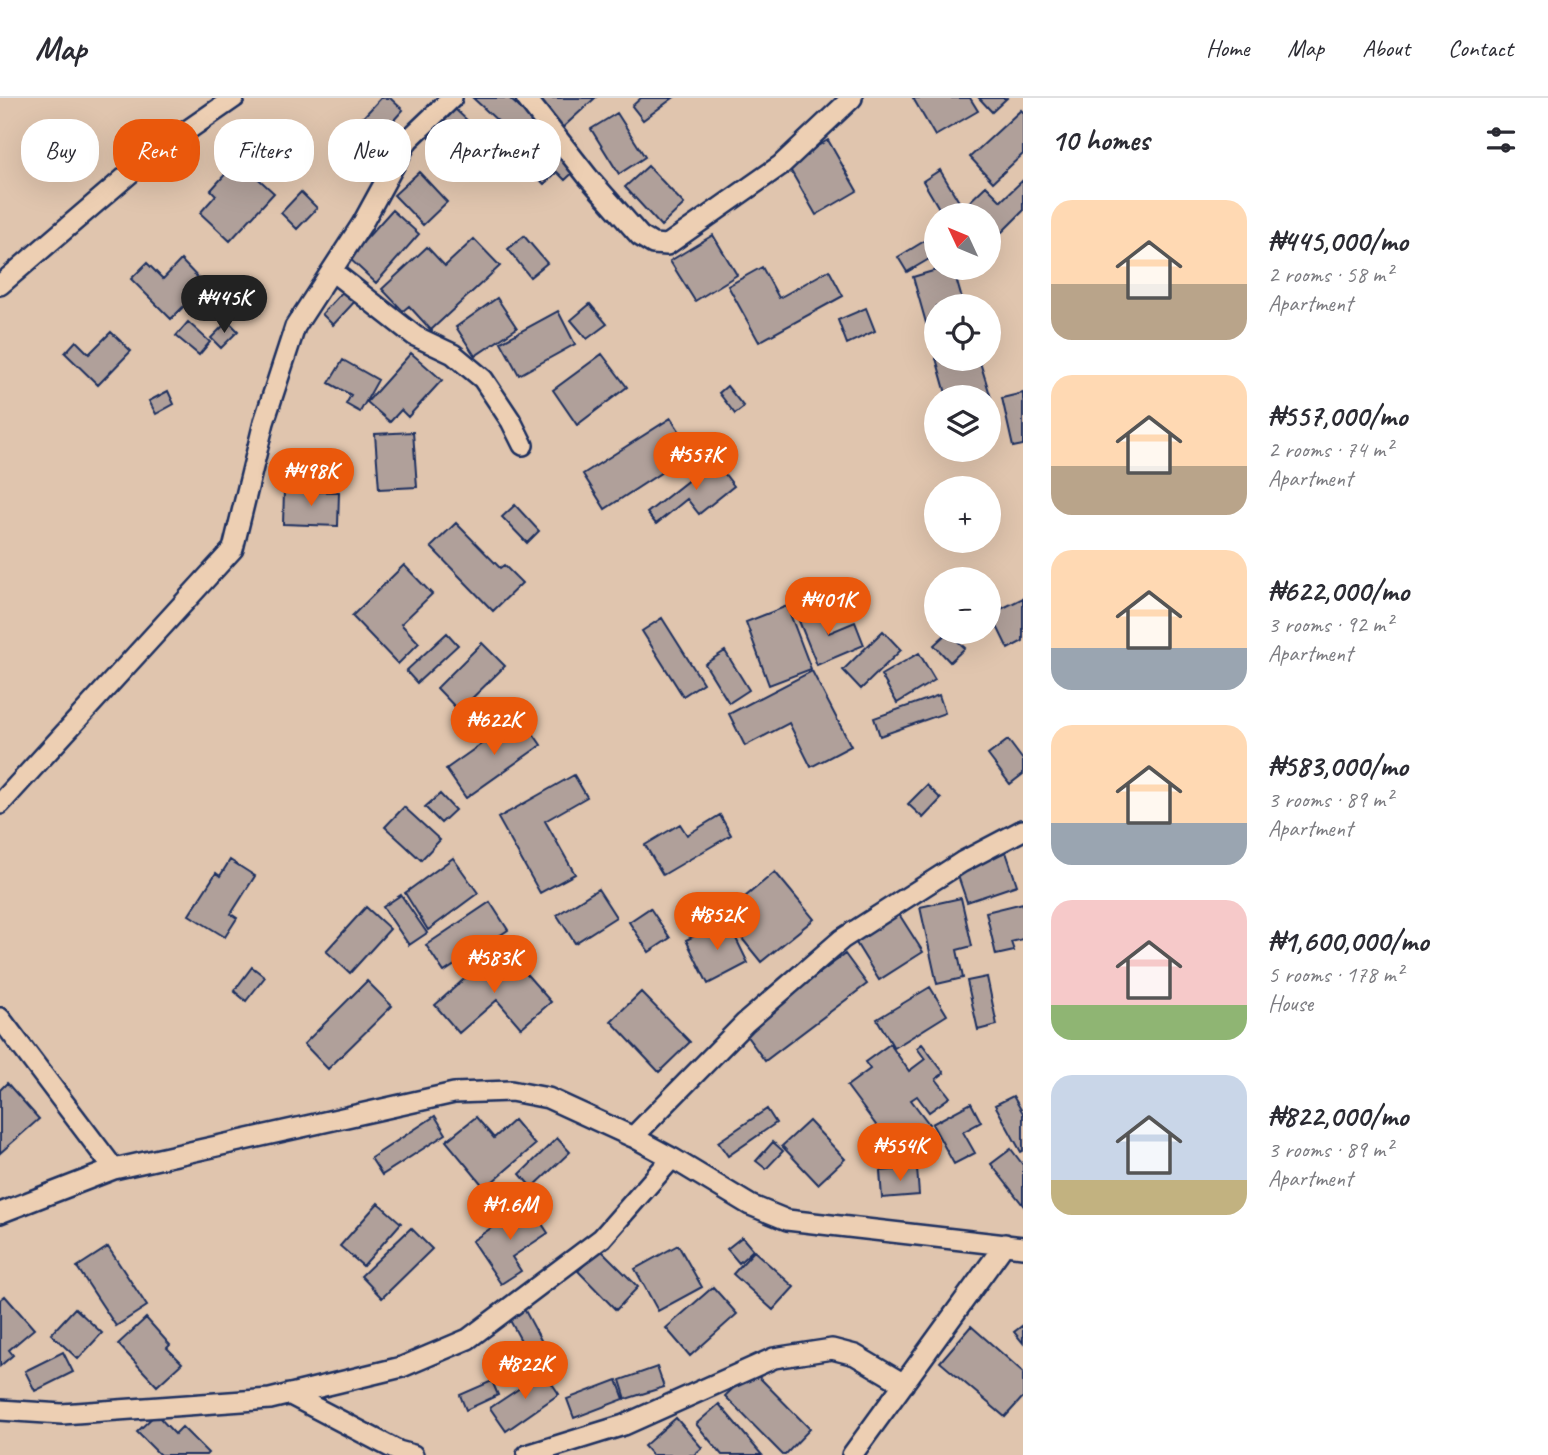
<!DOCTYPE html>
<html lang="en">
<head>
<meta charset="utf-8">
<style>
	:root { --surface:#fff; --page:#f7f7f7; --text:#2b2b33; --muted:#7c7c81; --line:#e1e1e2; --accent:#ea580c }
	body { margin:0; font-family:Caveat,sans-serif; background:var(--page); color:var(--text); height:100vh; display:flex; flex-direction:column; font-size:26px; white-space:nowrap }
	* { box-sizing:border-box; margin:0 }
	p { font-size:23px; color:var(--muted) }
	.icon { flex:none; width:38px; height:38px; fill:none; stroke:currentColor; stroke-width:2; stroke-linecap:round; stroke-linejoin:round }
	.map { position:relative; flex:1; overflow:hidden }
	.drawer { display:flex; flex-direction:column; background:var(--surface); width:525px }
	.drawer>* { flex:none }
	.banner { position:absolute; left:21px; top:21px; width:665px; height:63px; display:flex; gap:14px }
	.needle { width:46px; rotate:314deg }
	.controls { position:absolute; left:924px; top:105px; display:grid; gap:14px }
	.controls a { display:grid; place-items:center; width:77px; height:77px; border-radius:50%; background:var(--surface); box-shadow:0 7px 28px #0002; font-size:35px }
	.price { position:absolute; translate:-50% -60px; padding:0 16px; border-radius:24px; background:var(--accent); color:#fff; font-size:23px; line-height:46px; filter:drop-shadow(0 2px 4px #0008) }
	.price::after { content:''; position:absolute; left:50%; top:42px; width:21px; height:16px; margin-left:-10px; background:inherit; clip-path:polygon(0 0,100% 0,50% 100%) }
	.price.active { background:#222; color:#fff }
	ul { padding:0; list-style:none }
	li { display:flex; align-items:center; gap:21px; height:175px; padding:0 28px }
	li span { display:grid; place-items:center; flex:none; width:196px; height:140px; border-radius:21px; color:#555 }
	li>.icon { margin-inline-start:auto }
	span .icon { width:84px; height:84px; fill:#fffc; stroke-width:1 }
	li b { font-size:30px }
	h2 { display:flex; justify-content:space-between; align-items:center; height:84px; padding:0 28px; font-size:30px }
	.chip { padding:0 24px; border-radius:28px; background:var(--surface); box-shadow:0 7px 28px #0002; font-size:24px; line-height:63px }
	.chip.active { background:var(--accent); color:#fff }
	header { display:flex; align-items:center; gap:42px; box-sizing:border-box; height:98px; padding:0 35px; background:var(--surface); border-bottom:2px solid var(--line) }
	header strong { font-size:33px }
	nav { display:flex; gap:38px; margin-inline-start:auto; font-size:24px }
	main { display:flex; flex:1; min-height:0 }
	.map>svg:first-child { display:block }
	.building { fill:#b0a09a; stroke:#1b2f5e; stroke-width:2 }
	.lines { fill:none; stroke-linecap:round; stroke-linejoin:round }
	.street-casing { stroke:#1b2f5e; stroke-width:24 }
	.street { stroke:#edcfb3; stroke-width:19 }
</style>
</head>
<body>
<header>
<strong>Map</strong>
<nav><a>Home</a><a>Map</a><a>About</a><a>Contact</a></nav>
</header>
<main>
<div class="map">
<svg width="1023" height="1357" viewBox="0 0 1023 1357">
	<rect width="100%" height="100%" fill="#e0c5ae"/>
	<filter id="ink" filterUnits="userSpaceOnUse"><feTurbulence type="fractalNoise" baseFrequency=".0143" numOctaves="2"/><feDisplacementMap in="SourceGraphic" scale="14" xChannelSelector="R" yChannelSelector="G"/><feConvolveMatrix kernelMatrix="1 2 1 2 8 2 1 2 1" color-interpolation-filters="sRGB"/></filter>
	<g filter="url(#ink)">
		<path class="building" d="M381 0H390L403 12 373 45 355 28Z
			M473 0H509L543 31 500 77 476 55 502 27Z
			M530 0H595L560 32Z
			M641 0H673L643 22 632 8Z
			M913 0H970L978 13 935 38Z
			M979 0H1007L992 14Z
			M455 11 469 24 443 52 430 39Z
			M1021 12 1023 14V56L993 84 970 59Z
			M617 15 645 59 619 76 591 31Z
			M550 38 579 69 565 82 557 74 544 86 523 64Z
			M828 42 857 93 816 117 787 66Z
			M238 62 274 95 230 143 200 115 216 97 211 92Z
			M648 68 684 106 661 128 625 89Z
			M940 72 967 117H943L923 83Z
			M419 74 447 104 423 127 394 97Z
			M1023 82V113L996 140 989 132V117H974L965 108 986 88 1001 103Z
			M301 94 317 110 297 131 281 115Z
			M392 112 419 136 376 185 349 160Z
			M936 136V157L907 174 898 159Z
			M713 137 737 177 695 203 670 163Z
			M524 138 547 165 530 179 508 151Z
			M474 141 500 168 431 232 409 208 403 213 382 191 427 149 445 168Z
			M181 162 205 187 171 221 131 181 147 165 163 181Z
			M762 169 779 200 829 172 843 198 759 244 728 188Z
			M943 170H953L964 208H936V261H979L991 300 947 299 913 179Z
			M346 190 357 201 333 227 322 216Z
			M497 200 517 230 475 258 456 229Z
			M590 206 607 226 587 241 571 222Z
			M866 210 875 233 847 246 838 222Z
			M558 213 575 246 519 277 501 244Z
			M228 223 238 233 221 250 211 240Z
			M188 224 210 244 199 257 176 238Z
			M111 234 131 253 98 287 65 255 76 243 89 256Z
			M411 255 442 282 408 319 401 312 390 324 367 304Z
			M602 256 627 289 577 327 553 292Z
			M343 262 378 282 360 314 346 306 351 297 329 285Z
			M727 288 744 309 735 316 719 295Z
			M168 293 174 306 156 316 149 303Z
			M1023 295V347L1013 349 1002 300Z
			M671 320 693 354 605 411 583 376Z
			M413 334 417 389 379 391 375 336Z
			M714 362 734 388 699 416 687 401 656 426 647 415Z
			M299 368 337 369V386L299 385Z
			M284 393 339 394 338 428 283 426Z
			M515 407 539 433 527 445 502 419Z
			M456 425 500 470 504 467 522 485 493 513 431 449Z
			M404 467 432 496 401 526 419 545 398 566 352 518Z
			M1023 500V543L1008 551 991 516Z
			M787 508 811 571 769 587 746 524Z
			M819 510 829 535 855 524 864 547 817 567 797 518Z
			M662 520 703 585 683 598 642 533Z
			M883 533 901 552 861 591 843 572Z
			M948 534 965 550 950 564 934 547Z
			M447 535 458 547 417 585 406 573Z
			M482 545 505 568 459 613 437 590Z
			M725 553 749 592 729 605 705 566Z
			M919 555 935 582 897 605 881 577Z
			M812 573 851 648 811 669 789 625 745 648 729 616Z
			M939 597 945 615 880 638 874 620Z
			M521 618 541 647 466 700 446 671Z
			M1008 642 1023 662V676L1010 686 988 657Z
			M574 677 587 699 545 723 575 776 540 795 498 720Z
			M927 687 941 701 923 720 908 706Z
			M440 696 455 712 441 725 425 709Z
			M404 709 440 742 421 762 385 729Z
			M720 717 731 737 663 777 645 747 680 726 687 737Z
			M1006 754 1017 787 967 804 956 772Z
			M453 760 478 795 428 832 405 795Z
			M230 762 255 778 231 816 237 820 225 839 189 817 216 775 220 778Z
			M775 774 814 821 761 864 736 833 740 829 728 813Z
			M598 791 616 819 575 845 557 817Z
			M401 797 427 835 409 847 383 809Z
			M961 800 972 848 957 852 963 880 937 886 920 809Z
			M490 804 508 832 444 874 426 847Z
			M1023 805V841L1011 844 1014 853 996 857 986 814Z
			M366 809 390 831 350 875 326 853Z
			M650 810 670 840 649 854 629 824Z
			M897 813 923 854 879 882 853 840Z
			M727 822 748 865 708 886 686 842Z
			M507 854 551 904 521 930 497 902 459 935 435 907 471 875 476 881Z
			M845 856 867 886 765 963 743 933Z
			M252 869 265 879 246 903 234 893Z
			M987 879 997 927 978 932 967 883Z
			M367 883 392 908 328 971 304 946Z
			M930 889 947 917 894 950 877 921Z
			M641 894 690 944 659 974 611 923Z
			M890 946 909 973 925 961 917 950 922 946 944 975 936 981 950 999 929 1014 917 998 911 1002 929 1026 896 1054 847 988 870 971 865 964Z
			M7 985 39 1021 0 1055V992Z
			M1013 998 1023 1015V1053L1021 1054 995 1007Z
			M971 1005 981 1024 963 1034 975 1055 954 1066 932 1026Z
			M767 1011 776 1025 728 1058 718 1044Z
			M435 1018 446 1036 382 1077 371 1060Z
			M476 1019 494 1040 514 1022 535 1047 485 1090 446 1043Z
			M809 1023 845 1061 818 1086 782 1048Z
			M557 1040 570 1054 532 1090 520 1076Z
			M773 1044 783 1053 766 1071 756 1063Z
			M1011 1051 1023 1067V1107L991 1066Z
			M917 1070 919 1097 882 1100 880 1073Z
			M378 1105 401 1125 363 1168 340 1148Z
			M528 1105 548 1135 512 1159 521 1173 501 1186 472 1143Z
			M411 1130 432 1151 382 1200 361 1178Z
			M742 1139 753 1152 739 1165 727 1151Z
			M678 1147 702 1189 658 1213 635 1171Z
			M108 1149 147 1208 116 1228 77 1169Z
			M600 1151 638 1189 616 1212 578 1173Z
			M754 1153 794 1189 773 1212 733 1176Z
			M713 1189 737 1216 690 1258 666 1230Z
			M5 1198 34 1231 9 1252 13 1257 0 1268V1202Z
			M522 1207 548 1255 532 1263 506 1215Z
			M75 1210 102 1235 78 1261 51 1236Z
			M146 1220 170 1247 167 1250 182 1265 157 1288 118 1246Z
			M1023 1227V1245L1014 1234Z
			M971 1228 1023 1274V1299L1005 1319 940 1264Z
			M63 1254 73 1274 35 1293 25 1273Z
			M657 1269 664 1289 626 1301 620 1282Z
			M752 1272 810 1331 785 1357H783L725 1298Z
			M544 1274 559 1296 506 1333 490 1310Z
			M617 1282 624 1301 574 1320 567 1301Z
			M492 1283 498 1297 466 1312 460 1297Z
			M719 1306 762 1357H722L696 1326Z
			M156 1316 175 1336 182 1329 208 1355 206 1357H160L137 1334Z
			M676 1320 702 1350 694 1357H652L644 1348Z"/>
		<g class="lines">
			<defs>
				<path id="street" d="M526 0 588 79 640 138 653 146 667 147 781 67 852 0
					M332 173 415 238 453 256 483 281 511 323 523 347
					M0 187 149 59 234 0
					M0 706 233 451 264 324 295 229 362 126 408 42 452 0
					M0 920 114 1071
					M633 1039 745 925 842 841 962 764 1023 732
					M0 1115 114 1071 454 995 511 993 548 1000 633 1039 672 1060 750 1107 787 1122 1023 1149
					M289 1296 398 1353 413 1357
					M0 1312 62 1316 270 1301 402 1269 468 1241 602 1140 672 1060
					M527 1357 624 1327 774 1260 832 1251 855 1257 904 1286
					M852 1357 1005 1146"/>
			</defs>
			<use href="#street" class="street-casing"/>
			<use href="#street" class="street"/>
		</g>
	</g>
</svg>
<div class="controls">
<a><svg class="needle" viewBox="-14 -14 28 28"><path d="M0-13l5 13h-10z" fill="#e53935"/><path d="M0 13l5-13h-10z" fill="#7c7c81"/></svg></a>
<a><svg class="icon" aria-label="locate" viewBox="0 0 24 24"><circle cx="12" cy="12" r="6"/><path d="M12 2v4M12 18v4M2 12h4M18 12h4"/></svg></a>
<a><svg class="icon" aria-label="layers" viewBox="0 0 24 24"><path d="M12 4l9 5-9 5-9-5zM3 14l9 5 9-5"/></svg></a>
<a>+</a>
<a>−</a>
</div>
<b class="price active" style="left:224px;top:237px">₦445K</b>
<b class="price" style="left:696px;top:394px">₦557K</b>
<b class="price" style="left:311px;top:410px">₦498K</b>
<b class="price" style="left:828px;top:539px">₦401K</b>
<b class="price" style="left:494px;top:659px">₦622K</b>
<b class="price" style="left:717px;top:854px">₦852K</b>
<b class="price" style="left:494px;top:897px">₦583K</b>
<b class="price" style="left:900px;top:1085px">₦554K</b>
<b class="price" style="left:510px;top:1144px">₦1.6M</b>
<b class="price" style="left:525px;top:1303px">₦822K</b>
<div class="banner">
<a class="chip">Buy</a>
<a class="chip active">Rent</a>
<a class="chip">Filters</a>
<a class="chip">New</a>
<a class="chip">Apartment</a>
</div>
</div>
<section class="drawer">
<h2>10 homes<svg class="icon" aria-label="filters" viewBox="0 0 24 24"><path d="M4 7h16M4 17h16"/><circle cx="9" cy="7" r="2"/><circle cx="15" cy="17" r="2"/></svg></h2>
<ul>
<li><span style="background:linear-gradient(#ffd9b3 60%,#b9a48a 0)"><svg class="icon" aria-label="home" viewBox="0 0 24 24"><path d="M3 11l9-7 9 7M6 9v11h12V9"/></svg></span><div><b>₦445,000/mo</b><p>2 rooms · 58 m²</p><p>Apartment</p></div></li>
<li><span style="background:linear-gradient(#ffd9b3 65%,#b9a48a 0)"><svg class="icon" aria-label="home" viewBox="0 0 24 24"><path d="M3 11l9-7 9 7M6 9v11h12V9"/></svg></span><div><b>₦557,000/mo</b><p>2 rooms · 74 m²</p><p>Apartment</p></div></li>
<li><span style="background:linear-gradient(#ffd9b3 70%,#9aa5b1 0)"><svg class="icon" aria-label="home" viewBox="0 0 24 24"><path d="M3 11l9-7 9 7M6 9v11h12V9"/></svg></span><div><b>₦622,000/mo</b><p>3 rooms · 92 m²</p><p>Apartment</p></div></li>
<li><span style="background:linear-gradient(#ffd9b3 70%,#9aa5b1 0)"><svg class="icon" aria-label="home" viewBox="0 0 24 24"><path d="M3 11l9-7 9 7M6 9v11h12V9"/></svg></span><div><b>₦583,000/mo</b><p>3 rooms · 89 m²</p><p>Apartment</p></div></li>
<li><span style="background:linear-gradient(#f6c9c9 75%,#8fb573 0)"><svg class="icon" aria-label="home" viewBox="0 0 24 24"><path d="M3 11l9-7 9 7M6 9v11h12V9"/></svg></span><div><b>₦1,600,000/mo</b><p>5 rooms · 178 m²</p><p>House</p></div></li>
<li><span style="background:linear-gradient(#c9d6e8 75%,#c2b280 0)"><svg class="icon" aria-label="home" viewBox="0 0 24 24"><path d="M3 11l9-7 9 7M6 9v11h12V9"/></svg></span><div><b>₦822,000/mo</b><p>3 rooms · 89 m²</p><p>Apartment</p></div></li>
</ul>
</section>
</main>
</body>
</html>
